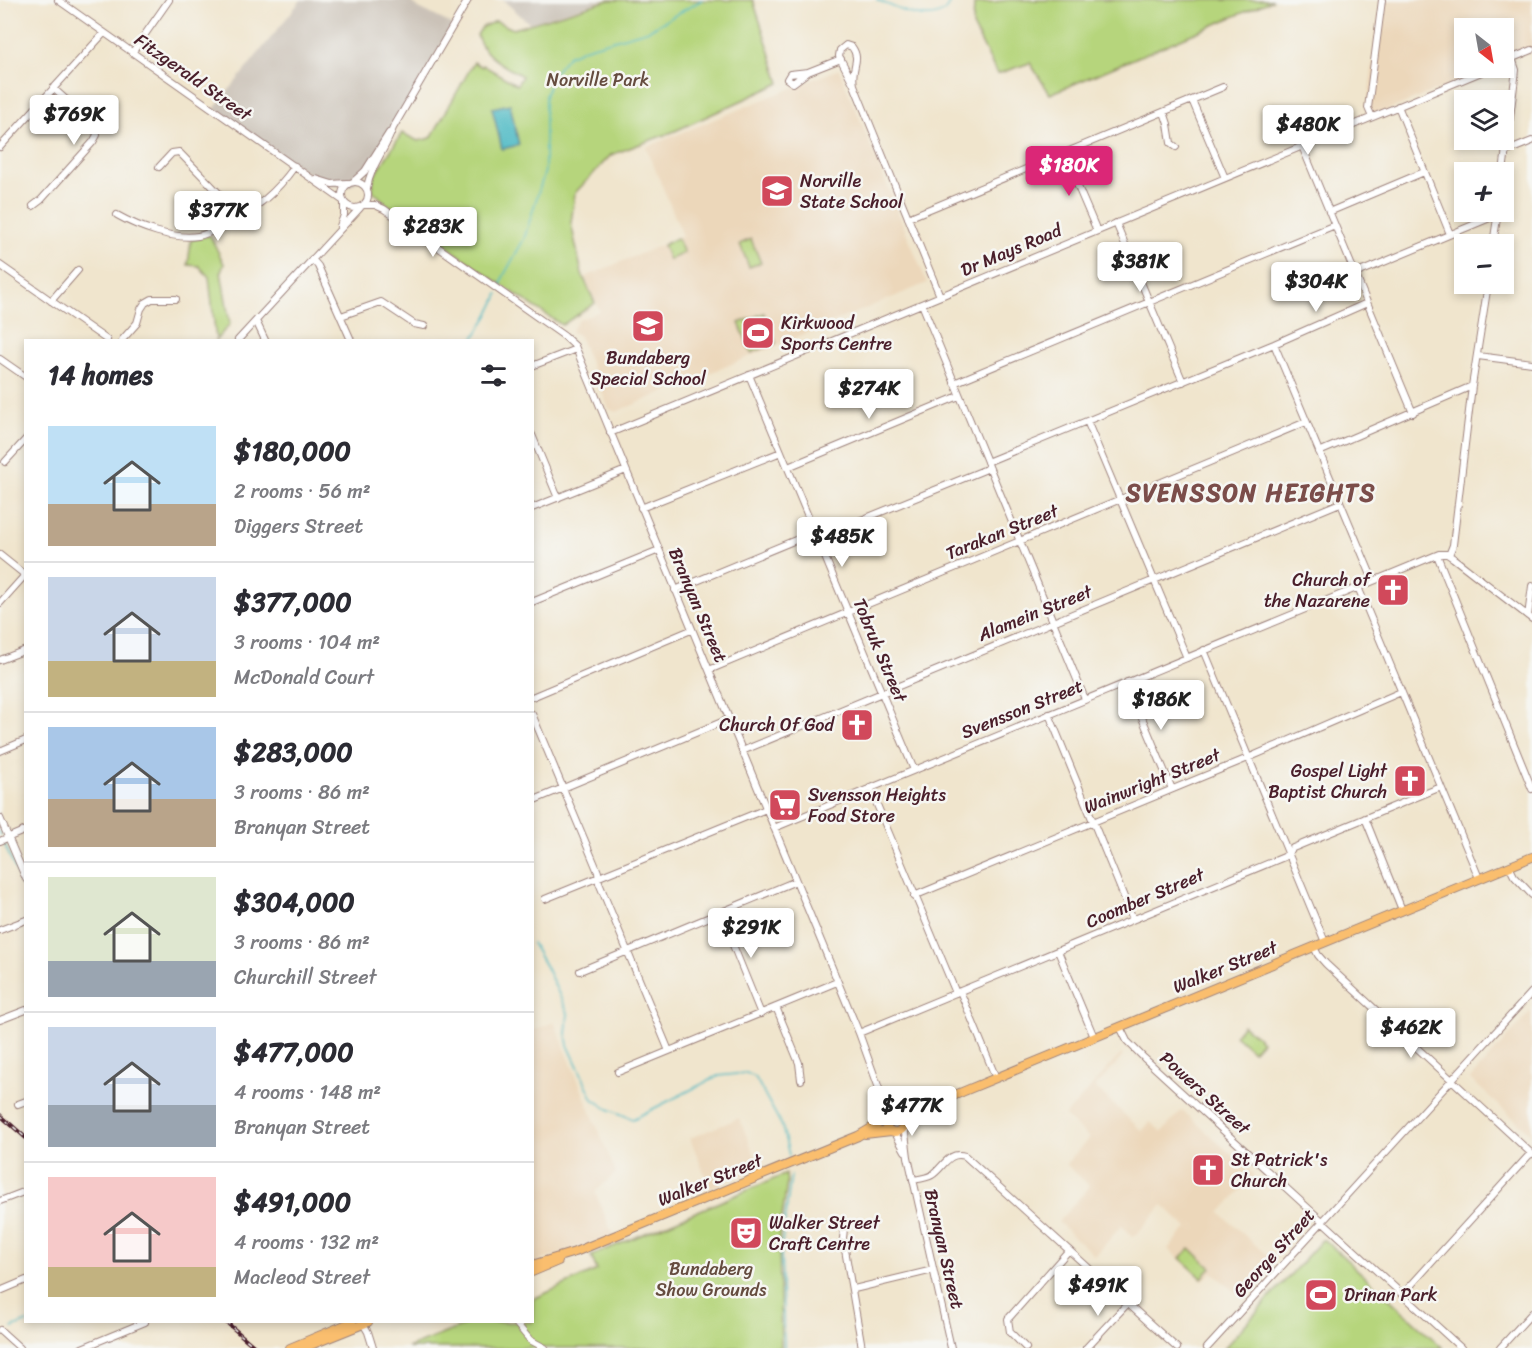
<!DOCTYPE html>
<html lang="en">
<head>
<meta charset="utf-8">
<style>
	:root { --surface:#fff; --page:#f7f7f7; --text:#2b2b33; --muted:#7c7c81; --line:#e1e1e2; --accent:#db2777 }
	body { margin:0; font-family:Sriracha,sans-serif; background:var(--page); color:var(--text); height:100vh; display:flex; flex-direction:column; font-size:22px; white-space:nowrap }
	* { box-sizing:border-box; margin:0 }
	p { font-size:20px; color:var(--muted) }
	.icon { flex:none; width:33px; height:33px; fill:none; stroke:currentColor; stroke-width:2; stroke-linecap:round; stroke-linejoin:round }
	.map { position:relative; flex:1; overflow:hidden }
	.side { position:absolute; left:24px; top:339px; width:510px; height:984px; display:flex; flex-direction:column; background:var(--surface); border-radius:0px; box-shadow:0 3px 9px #0003 }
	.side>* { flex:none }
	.needle { width:39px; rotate:149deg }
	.tools { position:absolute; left:1454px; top:18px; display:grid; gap:12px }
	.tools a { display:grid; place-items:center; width:60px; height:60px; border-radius:0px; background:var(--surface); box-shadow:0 3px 9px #0003; font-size:30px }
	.price { position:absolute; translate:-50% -51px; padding:0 14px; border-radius:6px; background:#fff; color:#222; font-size:20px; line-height:39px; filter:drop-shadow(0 2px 3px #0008) }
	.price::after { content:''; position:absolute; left:50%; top:36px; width:18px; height:14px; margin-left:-9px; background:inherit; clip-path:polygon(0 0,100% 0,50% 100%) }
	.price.active { background:var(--accent); color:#fff }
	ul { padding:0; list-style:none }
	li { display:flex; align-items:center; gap:18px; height:150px; padding:0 24px }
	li+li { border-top:2px solid var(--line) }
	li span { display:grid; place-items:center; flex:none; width:168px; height:120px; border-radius:0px; color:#555 }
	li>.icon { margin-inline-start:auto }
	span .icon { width:72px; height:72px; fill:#fffc; stroke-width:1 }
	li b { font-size:26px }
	h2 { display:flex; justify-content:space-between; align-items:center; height:72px; padding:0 24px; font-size:26px }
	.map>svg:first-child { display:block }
	.built { fill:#ecd7ba }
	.industrial { fill:#cbc2b8 }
	.green { fill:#b6d57c; stroke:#807a54; stroke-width:1.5 }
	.water { fill:#4bb9c4; stroke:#4a6c78; stroke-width:1.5 }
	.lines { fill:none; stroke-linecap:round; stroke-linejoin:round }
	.stream { stroke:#4bb9c4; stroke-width:1.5 }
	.minor-casing { stroke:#9d827c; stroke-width:8 }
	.major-casing { stroke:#9d827c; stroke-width:10 }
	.minor { stroke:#fff; stroke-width:6 }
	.major { stroke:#fabe6e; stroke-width:8 }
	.rail-casing { stroke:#4a1f2b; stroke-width:4 }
	.rail { stroke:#f6f6f2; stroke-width:1.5; stroke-dasharray:4.5; stroke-linecap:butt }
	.labels { text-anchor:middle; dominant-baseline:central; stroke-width:5; stroke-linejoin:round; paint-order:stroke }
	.street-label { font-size:18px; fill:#4a1f2b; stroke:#f6f6f2 }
	.park-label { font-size:18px; fill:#654c3f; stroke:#f6f6f2 }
	.poi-label { font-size:18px; fill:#4a1f2b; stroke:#f6f6f2; text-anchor:start }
	.district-label { font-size:24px; font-weight:bold; letter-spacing:1.5px; fill:#7b4d4a; stroke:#f6f6f2 }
</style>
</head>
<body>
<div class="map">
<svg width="1532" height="1348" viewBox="0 0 1532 1348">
	<rect width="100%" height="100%" fill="#f6f6f2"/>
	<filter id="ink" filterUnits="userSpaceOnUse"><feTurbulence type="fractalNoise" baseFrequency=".0167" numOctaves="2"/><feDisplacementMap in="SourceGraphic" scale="12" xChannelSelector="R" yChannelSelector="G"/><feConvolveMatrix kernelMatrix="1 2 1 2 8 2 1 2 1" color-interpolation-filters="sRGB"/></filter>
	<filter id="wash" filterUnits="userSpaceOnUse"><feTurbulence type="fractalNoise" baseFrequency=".008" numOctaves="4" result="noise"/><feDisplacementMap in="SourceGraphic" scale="24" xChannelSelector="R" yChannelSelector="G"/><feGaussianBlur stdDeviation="1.35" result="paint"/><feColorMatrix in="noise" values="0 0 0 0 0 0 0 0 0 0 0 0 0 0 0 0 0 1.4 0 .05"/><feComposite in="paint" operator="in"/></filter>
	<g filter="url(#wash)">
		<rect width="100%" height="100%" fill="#f0e5cd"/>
		<path class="built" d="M1381 0H1532V50L1503 62V28H1464V68H1490L1371 117 1367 108Z
			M839 69 927 283 616 412 609 409 579 336 571 331 579 320 600 311 585 277 683 236 646 147Z
			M1532 1010V1135L1470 1079Z
			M554 1022 616 1173 595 1192 613 1235 532 1264V1031Z
			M1121 1054 1123 1056 1095 1087 1142 1131 1150 1122 1162 1132 1182 1110 1254 1175 1220 1213 1271 1259 1238 1295 1212 1272 1203 1280 1168 1249 1187 1228 1163 1205 1134 1237 1121 1226 1095 1256 1058 1222 1090 1186 1066 1164 1089 1138 1065 1116Z
			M739 1118 760 1168 710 1188 690 1138Z"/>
		<path class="industrial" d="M301 0H409L419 8 453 25 368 172 355 183 350 186 341 187 323 184 214 109Z
			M503 0H604L529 23Z"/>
		<path class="green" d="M609 0H753L780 83 675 131 611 155 575 193 571 223 582 274 595 303 562 325 493 279 386 203 373 191V178L402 133 418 141 431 138 474 62 482 67 483 65 517 85 522 76C503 65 484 57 477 35L482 27 496 21 513 29Z
			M1010 0H1273L1050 94 1030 63 997 74 973 26 974 4Z
			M210 235 224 264 221 272 230 324 216 340 209 277 199 266 188 265 191 240Z
			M677 238 684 253 669 260 663 245Z
			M751 239 761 263 749 267 740 244Z
			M764 313 776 343 751 353 739 323Z
			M1243 1025 1262 1041 1253 1051 1235 1035Z
			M786 1174 787 1183 779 1239 781 1348H407L473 1322H532L533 1299 597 1270 591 1256Z
			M1322 1240H1325L1443 1348H1224Z
			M1190 1248 1211 1268 1202 1278 1180 1258Z"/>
		<path class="water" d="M510 104 519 145 502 149 492 108Z"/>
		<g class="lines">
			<path class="stream" d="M877 0C894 7 925 24 943 12 946 10 949 4 951 0
				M500 289 503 277 524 239 545 171V96L554 73 568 56 586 48 649 30 702 0
				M473 340C482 323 492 313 498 294
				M0 832 1 835
				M4 843 26 894
				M532 943 546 967 568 1013 566 1034 568 1045 593 1099 608 1109 633 1119 718 1076 746 1073 755 1077 782 1126 789 1155
				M12 1328 27 1322
				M0 1341 1 1340
				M784 1348 781 1249 791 1175"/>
		</g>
	</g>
	<g filter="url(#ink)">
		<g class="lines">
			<defs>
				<path id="minor" d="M58 0 342 200
					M132 53 169 0
					M1503 62 1532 50
					M808 72 790 74 787 79 793 83 808 72 841 59
					M854 85 839 56 840 50 846 45 852 47C862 61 850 67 854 85L940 296
					M1192 100 1225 178
					M1398 106 1450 234
					M1164 112 1168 124 1171 143 1176 147
					M1372 117 1368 108 1382 0
					M1302 146 1413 413
					M0 147 104 33
					M1505 152 1532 141
					M1064 154 1097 231
					M159 167 172 153 179 152 241 216
					M1503 172 1516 70 1512 58
					M316 179 332 184 347 183
					M354 181 365 171 389 133
					M342 195a13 13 0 1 1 26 0a13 13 0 1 1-26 0Z
					M367 188C370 167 386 149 393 128L468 0
					M364 205H375L384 209 564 336 575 346 859 1033 881 1094 886 1118
					M33 206 41 200 93 142 97 135 93 124 53 88
					M1329 212 1424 172
					M117 215C138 227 174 240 198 236 209 234 219 228 228 223 258 207 275 194 295 166
					M908 218 1223 87
					M1116 223 1183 382
					M340 226 344 215V203
					M1493 244 1498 212
					M312 259 318 266 351 340
					M0 265 107 340
					M1355 274 1497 215
					M51 301 78 270
					M922 304 1085 699
					M341 316 381 302 414 324 424 326
					M256 321 265 340
					M122 340 137 323 141 309 145 303 152 299H176
					M238 340 360 208
					M1274 344 1373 580
					M1478 356 1532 363
					M0 359 26 377
					M532 366 576 349
					M749 375 914 770
					M954 383 1335 225
					M1087 421 1187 658
					M610 433 1491 68
					M532 435 558 498
					M1319 452 1472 386
					M5 462 26 439
					M987 462 1274 344 1367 303
					M788 467 959 396
					M532 508 626 470
					M641 508 781 452
					M817 538 989 468
					M0 555 25 575
					M1437 555 1532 789
					M1449 555 1453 545 1472 386 1488 284
					M1358 587 1479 878
					M675 590 815 532
					M532 602 659 550
					M0 603 26 574
					M1528 616 1532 586
					M1204 650 1325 942
					M0 660 26 650
					M709 670 1306 422
					M1127 682 1172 789
					M532 697 691 630
					M532 714 598 872 599 883 669 1051
					M1049 714 1133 919
					M0 751 26 740
					M742 751 1340 503
					M870 788 956 993
					M532 801 729 719
					M0 818 26 879
					M1365 818 1402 910
					M774 828 1439 554H1447L1453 558 1532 619
					M0 841 26 830
					M1509 866 1514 876 1532 895
					M914 896 1248 758 1401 692
					M545 899 766 809
					M720 913 761 1014
					M0 930 26 920
					M1314 947 1318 955 1326 964 1532 1154
					M1058 951 1094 1037
					M580 971 796 881
					M960 991 996 1078
					M776 1007 799 1063 801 1080
					M0 1020 26 1010
					M1120 1027 1127 1041 1144 1058 1461 1348
					M859 1033 1284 857 1293 848 1441 787
					M618 1072 837 982
					M883 1097 896 1112
					M18 1104 26 1101
					M904 1125 908 1157 951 1348
					M894 1131 905 1151
					M913 1180C919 1179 927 1178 932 1175 944 1167 948 1151 965 1156L1177 1348
					M0 1201 26 1191
					M844 1229 843 1238 862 1348
					M854 1289 933 1270
					M0 1291 26 1280
					M1403 1294 1531 1153
					M362 1322 368 1332 373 1348
					M515 1322 530 1340 545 1348
					M0 1330 20 1348
					M82 1348 145 1322
					M1026 1348 1010 1332 1008 1319 1069 1250
					M1086 1348 1128 1303
					M1207 1348 1532 992
					M1500 1348 1532 1313"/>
				<path id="major" d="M885 1122a10 10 0 1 1 20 0a10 10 0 1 1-20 0Z
					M899 1113 924 1108
					M904 1123 929 1107 962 1092 1532 857
					M865 1134 891 1131
					M532 1265 575 1252 858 1136 885 1120
					M532 1272 558 1261
					M290 1348 352 1322
					M303 1348 368 1322"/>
			</defs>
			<use href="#minor" class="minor-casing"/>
			<use href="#major" class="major-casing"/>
			<use href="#minor" class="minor"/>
			<use href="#major" class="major"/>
			<defs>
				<path id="rail" d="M0 1115 26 1138
					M226 1322 256 1348"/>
			</defs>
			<use href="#rail" class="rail-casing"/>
			<use href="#rail" class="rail"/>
		</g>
	</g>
	<defs>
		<symbol id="school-square" viewBox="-11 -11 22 22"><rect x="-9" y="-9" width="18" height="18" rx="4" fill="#d1495b" stroke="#f6f6f2"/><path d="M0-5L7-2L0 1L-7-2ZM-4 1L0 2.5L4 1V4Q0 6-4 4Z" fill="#fff"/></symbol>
		<symbol id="stadium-square" viewBox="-11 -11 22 22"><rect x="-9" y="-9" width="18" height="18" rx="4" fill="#d1495b" stroke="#f6f6f2"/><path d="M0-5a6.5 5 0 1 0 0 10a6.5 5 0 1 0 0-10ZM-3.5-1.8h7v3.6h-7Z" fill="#fff"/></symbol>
		<symbol id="church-square" viewBox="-11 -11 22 22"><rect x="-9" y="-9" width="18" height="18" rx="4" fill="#d1495b" stroke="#f6f6f2"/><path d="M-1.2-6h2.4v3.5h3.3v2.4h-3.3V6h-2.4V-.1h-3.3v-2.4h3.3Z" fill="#fff"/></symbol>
		<symbol id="supermarket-square" viewBox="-11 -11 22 22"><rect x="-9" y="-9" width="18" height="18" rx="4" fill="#d1495b" stroke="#f6f6f2"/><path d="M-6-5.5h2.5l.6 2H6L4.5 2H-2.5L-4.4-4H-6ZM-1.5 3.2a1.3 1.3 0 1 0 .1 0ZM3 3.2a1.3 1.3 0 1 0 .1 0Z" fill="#fff"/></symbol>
		<symbol id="theatre-square" viewBox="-11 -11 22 22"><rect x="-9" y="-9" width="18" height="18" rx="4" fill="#d1495b" stroke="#f6f6f2"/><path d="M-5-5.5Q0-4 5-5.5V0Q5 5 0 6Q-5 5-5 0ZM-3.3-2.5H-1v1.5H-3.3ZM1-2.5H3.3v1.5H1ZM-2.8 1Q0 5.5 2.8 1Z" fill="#fff"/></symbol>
	</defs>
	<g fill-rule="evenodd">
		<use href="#school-square" x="758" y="172" width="38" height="38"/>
		<use href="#school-square" x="629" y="307" width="38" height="38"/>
		<use href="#stadium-square" x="739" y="314" width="38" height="38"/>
		<use href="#church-square" x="1374" y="571" width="38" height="38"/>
		<use href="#church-square" x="838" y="706" width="38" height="38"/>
		<use href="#church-square" x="1391" y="762" width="38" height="38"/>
		<use href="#supermarket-square" x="766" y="786" width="38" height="38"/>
		<use href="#church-square" x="1189" y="1151" width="38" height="38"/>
		<use href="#theatre-square" x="727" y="1214" width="38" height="38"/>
		<use href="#stadium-square" x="1302" y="1276" width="38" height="38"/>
	</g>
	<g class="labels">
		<g class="street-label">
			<text transform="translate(193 77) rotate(35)">Fitzgerald Street</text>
			<text transform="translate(1011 250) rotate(-23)">Dr Mays Road</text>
			<text transform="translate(1002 532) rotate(-22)">Tarakan Street</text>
			<text transform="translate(698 605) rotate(67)">Branyan Street</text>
			<text transform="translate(1035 613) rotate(-22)">Alamein Street</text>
			<text transform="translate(880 650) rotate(67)">Tobruk Street</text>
			<text transform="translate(1022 709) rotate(-22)">Svensson Street</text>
			<text transform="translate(1152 781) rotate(-22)">Wainwright Street</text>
			<text transform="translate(1145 898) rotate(-23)">Coomber Street</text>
			<text transform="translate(1225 967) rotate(-22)">Walker Street</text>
			<text transform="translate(1205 1093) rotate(42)">Powers Street</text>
			<text transform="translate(710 1180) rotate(-22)">Walker Street</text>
			<text transform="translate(944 1249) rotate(77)">Branyan Street</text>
			<text transform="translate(1274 1253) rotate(-48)">George Street</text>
		</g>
		<g class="park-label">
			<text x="598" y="80">Norville Park</text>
			<text x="711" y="1269">Bundaberg<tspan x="711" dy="21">Show Grounds</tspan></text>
		</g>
		<g class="poi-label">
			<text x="800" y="181">Norville<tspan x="800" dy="21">State School</tspan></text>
			<text x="781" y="323">Kirkwood<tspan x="781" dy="21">Sports Centre</tspan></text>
			<text x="648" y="358" text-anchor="middle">Bundaberg<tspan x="648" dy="21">Special School</tspan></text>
			<text x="1370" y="580" text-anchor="end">Church of<tspan x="1370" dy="21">the Nazarene</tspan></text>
			<text x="834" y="725" text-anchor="end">Church Of God</text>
			<text x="1387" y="771" text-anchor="end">Gospel Light<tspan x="1387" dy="21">Baptist Church</tspan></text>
			<text x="808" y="795">Svensson Heights<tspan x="808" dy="21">Food Store</tspan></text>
			<text x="1231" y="1160">St Patrick's<tspan x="1231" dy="21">Church</tspan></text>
			<text x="769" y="1223">Walker Street<tspan x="769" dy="21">Craft Centre</tspan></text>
			<text x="1344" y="1295">Drinan Park</text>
		</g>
		<g class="district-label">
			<text x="1251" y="493">SVENSSON HEIGHTS</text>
		</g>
	</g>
</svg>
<div class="tools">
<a><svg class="needle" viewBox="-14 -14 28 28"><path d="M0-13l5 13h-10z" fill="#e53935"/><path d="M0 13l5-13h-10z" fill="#7c7c81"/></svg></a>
<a><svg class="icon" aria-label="layers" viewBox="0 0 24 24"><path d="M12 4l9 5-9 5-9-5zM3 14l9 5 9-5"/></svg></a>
<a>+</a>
<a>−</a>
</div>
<b class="price" style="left:74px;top:146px">$769K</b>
<b class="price" style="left:1308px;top:156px">$480K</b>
<b class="price active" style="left:1069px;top:197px">$180K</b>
<b class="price" style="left:218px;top:242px">$377K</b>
<b class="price" style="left:433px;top:258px">$283K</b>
<b class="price" style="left:1140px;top:293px">$381K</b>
<b class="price" style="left:1316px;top:313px">$304K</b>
<b class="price" style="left:869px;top:420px">$274K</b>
<b class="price" style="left:842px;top:568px">$485K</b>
<b class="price" style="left:1161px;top:731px">$186K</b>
<b class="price" style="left:751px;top:959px">$291K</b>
<b class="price" style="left:1411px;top:1059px">$462K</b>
<b class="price" style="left:912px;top:1137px">$477K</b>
<b class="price" style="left:1098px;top:1317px">$491K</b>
<section class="side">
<h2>14 homes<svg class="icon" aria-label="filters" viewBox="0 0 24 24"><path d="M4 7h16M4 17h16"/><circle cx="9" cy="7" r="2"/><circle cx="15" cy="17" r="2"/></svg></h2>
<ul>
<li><span style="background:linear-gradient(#bfe0f5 65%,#b9a48a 0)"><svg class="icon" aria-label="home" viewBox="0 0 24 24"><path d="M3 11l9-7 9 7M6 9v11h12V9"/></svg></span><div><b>$180,000</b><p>2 rooms · 56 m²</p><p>Diggers Street</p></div></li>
<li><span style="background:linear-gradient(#c9d6e8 70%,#c2b280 0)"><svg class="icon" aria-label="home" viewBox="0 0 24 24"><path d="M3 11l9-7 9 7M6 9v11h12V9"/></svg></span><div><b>$377,000</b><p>3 rooms · 104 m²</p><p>McDonald Court</p></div></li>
<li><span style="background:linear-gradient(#a9c7e8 60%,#b9a48a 0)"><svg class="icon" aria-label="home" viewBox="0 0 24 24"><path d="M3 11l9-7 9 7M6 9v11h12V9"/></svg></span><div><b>$283,000</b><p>3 rooms · 86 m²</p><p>Branyan Street</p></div></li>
<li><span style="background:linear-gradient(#dfe7d0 70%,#9aa5b1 0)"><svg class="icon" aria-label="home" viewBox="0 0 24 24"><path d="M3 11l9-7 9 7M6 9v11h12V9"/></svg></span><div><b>$304,000</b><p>3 rooms · 86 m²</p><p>Churchill Street</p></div></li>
<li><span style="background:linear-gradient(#c9d6e8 65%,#9aa5b1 0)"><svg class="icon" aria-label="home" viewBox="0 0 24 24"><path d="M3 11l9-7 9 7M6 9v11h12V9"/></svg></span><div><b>$477,000</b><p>4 rooms · 148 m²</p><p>Branyan Street</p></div></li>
<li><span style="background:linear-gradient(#f6c9c9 75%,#c2b280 0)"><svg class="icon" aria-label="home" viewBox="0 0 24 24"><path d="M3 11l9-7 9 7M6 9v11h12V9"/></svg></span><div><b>$491,000</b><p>4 rooms · 132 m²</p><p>Macleod Street</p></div></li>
</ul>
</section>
</div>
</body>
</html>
